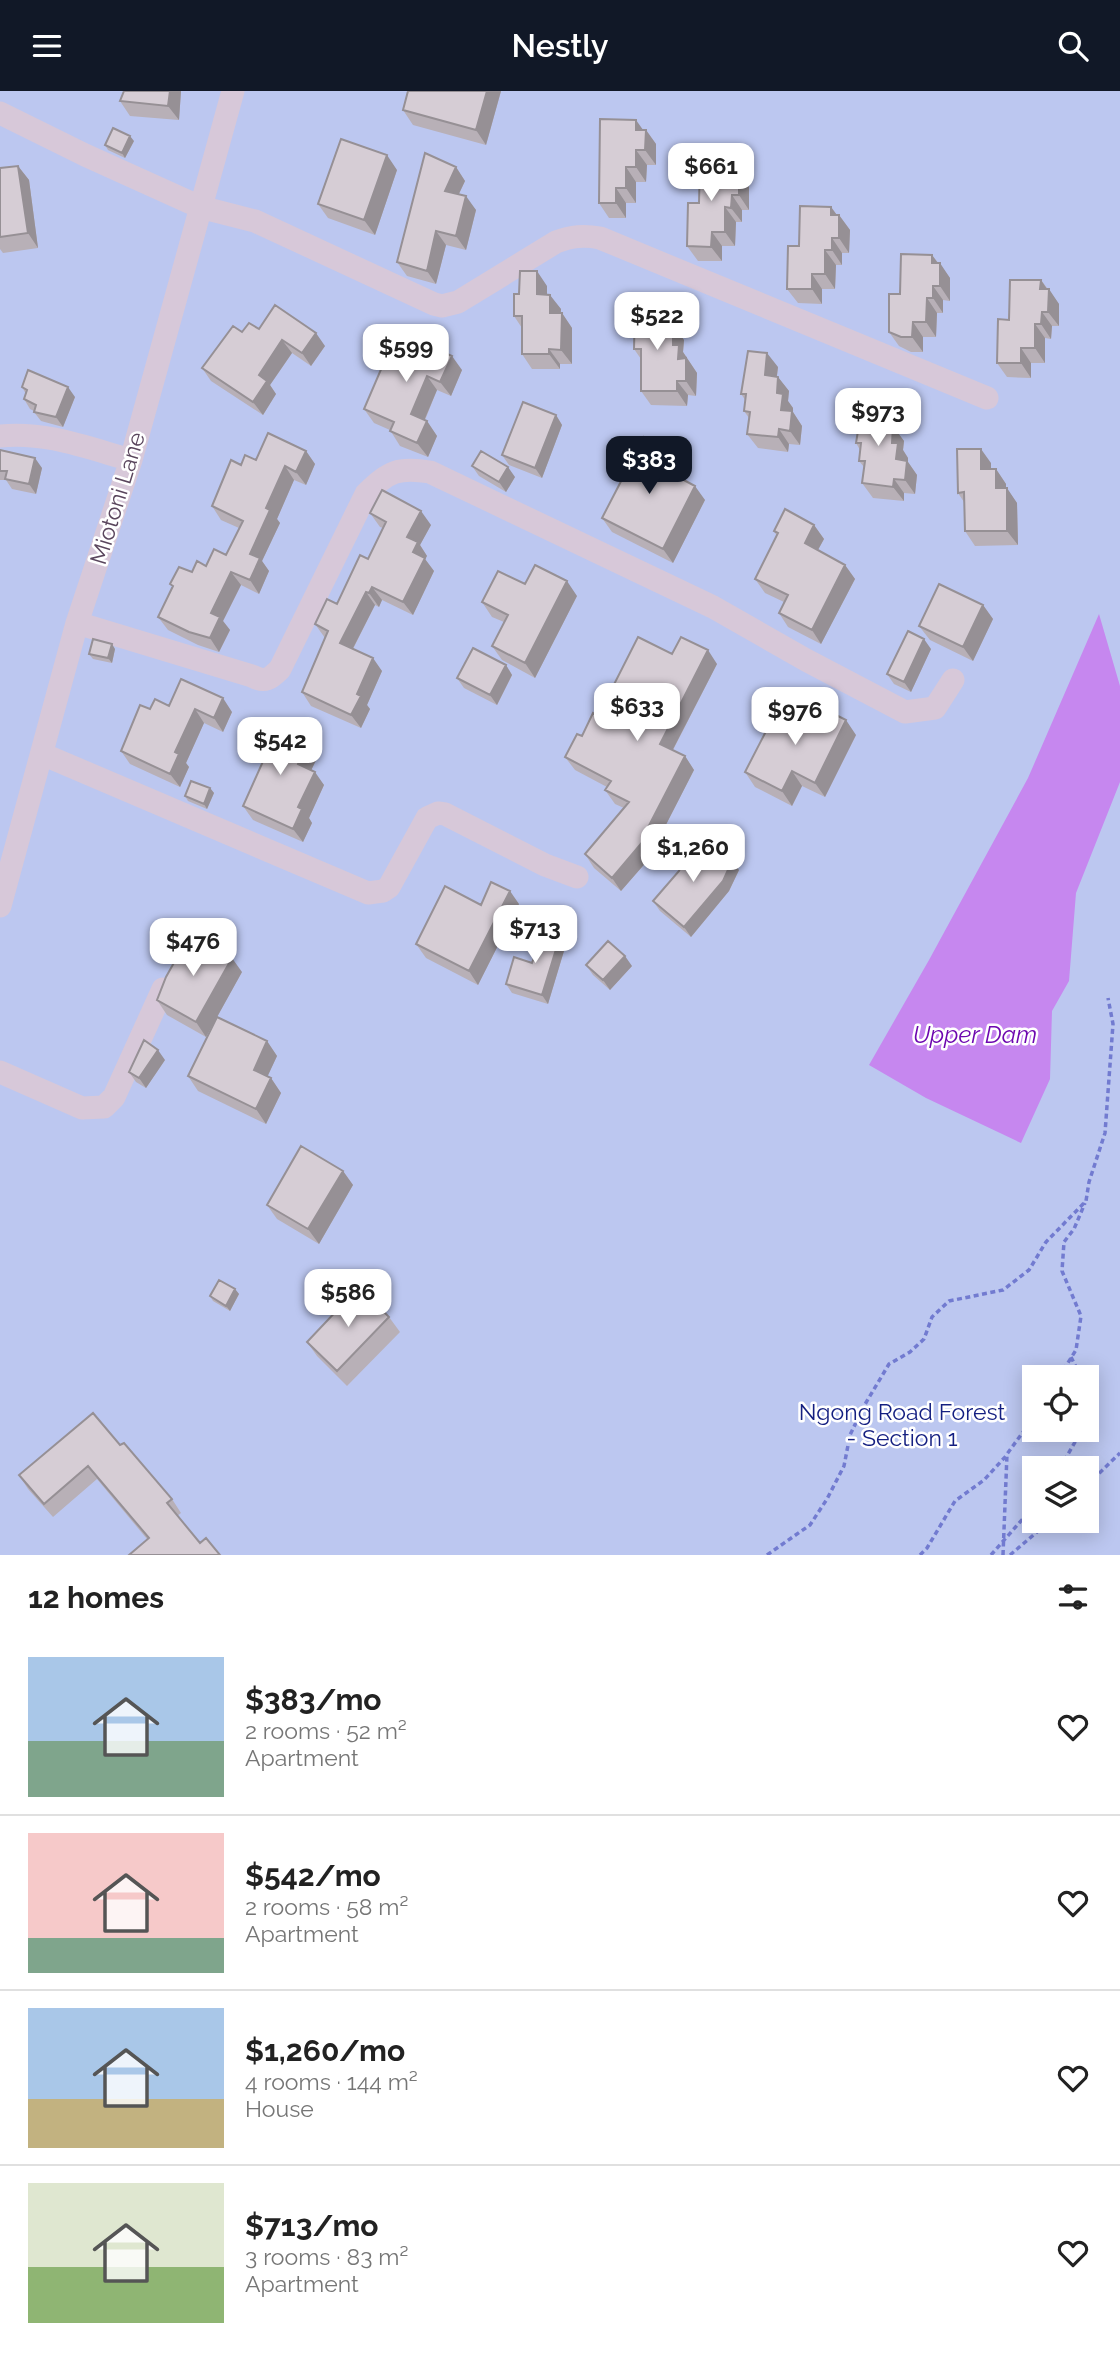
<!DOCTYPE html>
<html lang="en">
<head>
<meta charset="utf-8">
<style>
	:root { --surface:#fff; --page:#f6f6f6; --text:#222; --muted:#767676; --line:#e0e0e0; --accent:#111827 }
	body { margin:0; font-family:Raleway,sans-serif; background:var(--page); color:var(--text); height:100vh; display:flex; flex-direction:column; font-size:26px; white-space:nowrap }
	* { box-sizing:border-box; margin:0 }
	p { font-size:23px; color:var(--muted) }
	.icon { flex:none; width:38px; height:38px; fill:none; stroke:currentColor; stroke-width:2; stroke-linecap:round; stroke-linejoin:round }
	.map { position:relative; height:1464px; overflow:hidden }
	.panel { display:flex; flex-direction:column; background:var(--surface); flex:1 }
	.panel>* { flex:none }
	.buttons { position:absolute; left:1022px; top:1274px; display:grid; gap:14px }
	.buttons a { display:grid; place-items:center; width:77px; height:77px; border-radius:0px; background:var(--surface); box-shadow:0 4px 18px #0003; font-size:35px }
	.price { position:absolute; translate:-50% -60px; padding:0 16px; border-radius:14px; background:#fff; color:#222; font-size:23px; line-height:46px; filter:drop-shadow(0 2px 4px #0008) }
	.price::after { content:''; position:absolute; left:50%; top:42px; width:21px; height:16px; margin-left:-10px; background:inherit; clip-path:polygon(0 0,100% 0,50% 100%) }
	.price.selected { background:var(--accent); color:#fff }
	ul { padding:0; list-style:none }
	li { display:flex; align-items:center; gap:21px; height:175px; padding:0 28px }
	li+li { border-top:2px solid var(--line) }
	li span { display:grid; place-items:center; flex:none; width:196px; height:140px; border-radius:0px; color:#555 }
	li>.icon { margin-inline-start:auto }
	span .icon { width:84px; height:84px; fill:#fffc; stroke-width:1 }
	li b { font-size:30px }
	h2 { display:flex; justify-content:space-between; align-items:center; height:84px; padding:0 28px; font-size:30px }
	header { display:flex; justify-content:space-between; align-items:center; height:91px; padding:0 28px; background:var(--accent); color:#fff; font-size:32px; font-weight:600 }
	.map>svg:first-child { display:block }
	.green { fill:#bcc7f0; fill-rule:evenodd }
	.water { fill:#c687ef }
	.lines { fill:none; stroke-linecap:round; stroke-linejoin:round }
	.path { stroke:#727bd0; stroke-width:3.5; stroke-dasharray:5 3.5; stroke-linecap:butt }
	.minor { stroke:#d7c8d9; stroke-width:23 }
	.wall { fill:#b8b0b7 }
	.shaded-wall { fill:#969095 }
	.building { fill:#d6cdd5; stroke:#969095; stroke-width:2 }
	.labels { text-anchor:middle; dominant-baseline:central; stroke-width:5; stroke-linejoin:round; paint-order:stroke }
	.street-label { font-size:23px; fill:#5a465d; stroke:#fff }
	.park-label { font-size:23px; fill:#141f81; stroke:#fff }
	.water-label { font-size:24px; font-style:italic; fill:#6d07af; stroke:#fff }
</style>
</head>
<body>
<header><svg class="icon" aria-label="menu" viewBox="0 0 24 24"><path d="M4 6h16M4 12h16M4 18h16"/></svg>Nestly<svg class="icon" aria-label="search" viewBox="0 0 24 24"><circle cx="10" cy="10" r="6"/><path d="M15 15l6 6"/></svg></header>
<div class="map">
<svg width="1120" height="1464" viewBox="0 0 1120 1464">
	<rect width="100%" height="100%" fill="#f0f1ef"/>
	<path class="green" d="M0 0H1120V1464H0ZM1034 1286H1087V1339H1034ZM1034 1377H1087V1430H1034Z"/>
	<path class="water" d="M1099 523 1120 595V691L1076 802 1069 890 1052 920 1050 988 1021 1052 926 1007 869 974 929 869 1028 687Z"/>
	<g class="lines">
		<path class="path" d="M1071 1266 1081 1286
			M1059 1286 1076 1259 1081 1225 1062 1180 1064 1151 1074 1138 1085 1112
			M1087 1298 1095 1315 1087 1330
			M1060 1377 1082 1339
			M1087 1394 1120 1362
			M767 1464 810 1434 827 1408 844 1375 850 1344 864 1315 889 1273 910 1261 924 1248 932 1226 949 1210 1003 1199 1029 1179 1046 1151 1086 1110 1089 1091 1105 1042 1113 933 1108 907
			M920 1464 927 1457 955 1410 984 1389 1006 1365
			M991 1464 1034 1415
			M1003 1464 1007 1363 1026 1337 1034 1334
			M1010 1464 1050 1430"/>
		<path class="minor" d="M0 22 85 64 200 116 255 130 434 213 442 215 458 211 556 151C572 145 584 144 600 147L987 307
			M0 345C45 340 88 357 131 369
			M77 532 252 585C265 592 270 588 280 578L366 403C388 380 399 376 430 381L713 516 806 569 905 621 935 617 953 589
			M42 663 368 802 383 800 389 796 427 727 438 722 445 723 545 774 577 786
			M0 815 77 532 131 369 233 0
			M0 981 82 1017 104 1016 114 1006 163 898"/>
	</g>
	<path class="wall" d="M181 0 179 29 130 25 120 10Z
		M408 0H501L486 54 413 34 403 19Z
		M643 39H646L656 53V74H647L646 91H636V112H626V127H609L599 112Z
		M134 50 125 67 108 59 105 54Z
		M731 73 749 96V119H742V131H736L735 155H722V170H698L687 155 699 112Z
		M18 75 29 89 38 157 3 162 0 158V77Z
		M456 76 465 90 459 103 476 119 466 159 446 154 436 193 407 185 397 171Z
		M397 79 375 144 328 127 318 113Z
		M831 116 837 124H839L850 139 849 162H842V174H836L835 198H822V213L798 212 787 198 799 155Z
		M932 164 950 187V210L943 209V222H937L936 246H923V261H911L899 255 889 241 900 203Z
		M1041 189 1059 213V235H1052L1051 248 1045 247V272H1031V287L1007 286 997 272 1009 229Z
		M547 195V204L561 218 560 222H562L572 237V273H560V278H532L522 263V237L514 225 519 203Z
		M668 227V235H673L684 249 683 261 697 282 696 305 688 304 687 315 651 314 641 300V268L634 258Z
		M259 238 325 255 311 275 292 262 270 294 276 303 263 324 211 290 202 277 242 241Z
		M397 241 462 279 451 305 437 299 425 329 427 330 437 345 428 366 400 355 390 339 374 332 364 318Z
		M778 276 777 285 789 300 788 310 793 317V321L802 335 800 354 789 353 788 361 758 357 747 343 749 327 744 320 746 310 741 303Z
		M22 296 75 306 63 336 41 330 34 321V320L30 318 24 308 26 303Z
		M556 324 562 334 542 387 509 374 502 364Z
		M892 326V335L904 350 903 359 908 367V371L917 384 915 403 904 402V410L873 407 862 392 864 376 859 370 860 359 856 352Z
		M0 359 42 377 36 403 12 398 6 389H0Z
		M306 360 315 373 306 394 294 389 277 428 280 432 262 470 269 480 259 503 241 494 223 530 230 539 219 561 198 554 168 539 158 526 173 496 170 493 226 464 239 437 221 429 212 415 241 374 256 369Z
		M672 362 682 376 677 385 705 409 673 472 612 441 602 427Z
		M991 372V378H996L1006 393V397L1017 412 1018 454 975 455 965 440 964 411 958 402Z
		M472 375 515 386 506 401 479 385Z
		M370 422 431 434 420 454 427 465 425 468 434 480 413 524 382 509 379 516 375 514 353 558 382 580 367 614 370 618 361 637 311 615 302 601 325 547 315 533 337 513 368 468 383 437 380 436Z
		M814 434 824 448 818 459 845 474 855 488 821 553 788 536 779 522 784 511 765 502 755 488 777 445 774 440Z
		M577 505 535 587 502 569 492 555 504 531 492 526 482 511Z
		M983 514 993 528 973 570 930 549 919 535Z
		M115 558 112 572 93 568 89 563Z
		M931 558 911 601 894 593 887 583Z
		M672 563 717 573 673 659 685 665 694 679 653 759 655 761 621 800 594 777 585 763 624 717 615 713 605 699 607 696 575 679 565 666 598 625Z
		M506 574 512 584 497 614 464 597 457 587Z
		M169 615 232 621 223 641 204 632 186 672 189 676 180 696 130 673 121 660 150 618Z
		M808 630 856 644 825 706 802 695 792 715 755 696 745 681Z
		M309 650 319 663 311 679 324 694 309 727 312 732 303 751 253 729 243 715 266 664 258 652Z
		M210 697 214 702 207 718 188 710 185 705Z
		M739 779 729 800 691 846 660 820 653 810Z
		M519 813 478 894 426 867 416 853 481 814Z
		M567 850 548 913 512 902 506 893Z
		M586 874 632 875 610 899 593 884Z
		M242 881 217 926 267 950 277 965 267 986 271 987 281 1002 266 1033 198 1000 188 985 215 929 206 946 167 924 157 909Z
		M165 969 146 997 136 991 129 981Z
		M343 1080 353 1094 319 1153 277 1128 267 1114Z
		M235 1198 239 1203 230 1220 213 1210 210 1205Z
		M389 1226 400 1241 347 1295 317 1265 307 1251Z
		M120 1354 172 1408 181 1422 177 1425 200 1452 220 1464 147 1448 97 1388 53 1426 28 1398 19 1384Z"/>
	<path class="shaded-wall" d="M170 0H181L179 29 168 15Z
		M487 0H501L486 54 476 39Z
		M636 29 646 43V39L656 53V74L645 59 636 39Z
		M130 45 134 50 125 67 122 62Z
		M636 59 647 74 646 91 636 76Z
		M387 64 397 79 375 144 364 129Z
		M731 73 739 84V82L749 96V119L739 104 731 82Z
		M18 75 29 89 38 157 28 142Z
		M456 76 465 90 454 113 445 100Z
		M626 76 636 91V112L626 97Z
		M616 97 626 112V127L616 112Z
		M732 104 742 119V131L731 117Z
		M466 105 476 119 466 159 456 145Z
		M725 116 736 131 735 155 725 141Z
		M831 116 839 127V124L850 139 849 162 839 147 831 124Z
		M436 140 446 154 436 193 427 180Z
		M712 141 722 155V170L711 156Z
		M832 147 842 162V174L832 159Z
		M825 159 836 174 835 198 825 183Z
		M932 164 940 175V172L950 187V210L940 195 932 172Z
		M537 180 547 195V218L537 203Z
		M812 183 822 198V213L812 198Z
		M1041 189 1049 201V198L1059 213V235L1048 221 1040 198Z
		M933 195 943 209V222L933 207Z
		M550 204 561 218 560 237 550 222Z
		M927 207 937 222 936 246 926 231Z
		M657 213 668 227V249L657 234Z
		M1042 221 1052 235 1051 248 1041 233Z
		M562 222 572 237V273L561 259Z
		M913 231 923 246V261L912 246Z
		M1035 233 1045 247V272L1035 257Z
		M673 235 684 249 683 261 697 282 696 305 686 290 673 254Z
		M316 242 325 255 311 275 302 262Z
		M282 249 292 262 270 294 276 303 263 324 253 311 259 284Z
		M1021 257 1031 272V287L1021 272Z
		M549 258 560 273V278L549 263Z
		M767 262 778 276 775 299 765 284Z
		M452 265 462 279 451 305 440 291Z
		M427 285 437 299 421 337 411 323Z
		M778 286 789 300 788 310 793 317V321L802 335 800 354 790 340 781 319 777 302Z
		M677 290 688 304 687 315 677 300Z
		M68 296 75 306 63 336 56 326Z
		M882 311 892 326 890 348 880 333Z
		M556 324 562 334 542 387 535 377Z
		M427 330 437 345 428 366 417 352Z
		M893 335 904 350 903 359 908 367V371L917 384 915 403 905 389 896 368 892 352Z
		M779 338 789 353 788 361 778 346Z
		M981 358 991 372V393L981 378Z
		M306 360 315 373 306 394 296 381Z
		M672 362 682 376 673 392 663 378Z
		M35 367 42 377 36 403 29 393Z
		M285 375 294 389 277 428 280 432 262 470 269 480 259 503 250 489V463L266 417Z
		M508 376 515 386 506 401 499 391Z
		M996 378 1006 393V412L996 397Z
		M894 388 904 402V410L893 396Z
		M695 395 705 409 673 472 663 458Z
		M1007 397 1017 412 1018 454 1007 440Z
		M421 420 431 434 420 454 427 465 425 468 434 480 413 524 403 511 407 446Z
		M814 434 824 448 814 466 805 452Z
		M845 474 855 488 821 553 812 539Z
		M231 481 241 494 223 530 230 539 219 561 210 547 211 522Z
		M567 490 577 505 535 587 525 572Z
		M372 496 382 509 379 516 369 502Z
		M366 501 375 514 349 565 340 552Z
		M983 514 993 528 973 570 963 556Z
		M924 548 931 558 911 601 904 591Z
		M112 553 115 558 112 572 108 567Z
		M708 559 717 573 669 666 660 653Z
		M373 567 382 580 367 614 370 618 361 637 351 624 357 603Z
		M506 574 512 584 497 614 490 604Z
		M223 607 232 621 223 641 214 627Z
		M195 618 204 632 186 672 189 676 180 696 170 683 175 661Z
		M846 629 856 644 825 706 815 692Z
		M309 650 319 663 308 686 298 673Z
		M685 665 694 679 653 759 655 761 621 800 612 787 643 746Z
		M792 680 802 695 792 715 782 700Z
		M315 681 324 694 309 727 312 732 303 751 293 738 298 716Z
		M210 697 214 702 207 718 204 713Z
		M732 770 739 779 729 800 691 846 684 836Z
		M510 800 519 813 478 894 469 880Z
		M561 842 567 850 548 913 542 904Z
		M625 865 632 875 610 899 603 889Z
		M232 867 242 881 206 946 196 931Z
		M267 950 277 965 264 993 254 979Z
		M158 959 165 969 146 997 139 987Z
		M271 987 281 1002 266 1033 256 1018Z
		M343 1080 353 1094 319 1153 308 1138Z
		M235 1198 239 1203 230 1220 226 1215Z"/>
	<path class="building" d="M124 0H170L168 15 120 10Z
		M408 0H487L476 39 403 19Z
		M600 28 636 29V39H646L645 59H636V76H626V97H616V112H599Z
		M113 37 130 45 122 62 105 54Z
		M341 48 387 64 364 129 318 113Z
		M425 62 456 76 445 100 466 105 456 145 436 140 427 180 397 171Z
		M700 73H731V82H739V104H732L731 117 725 116V141H712L711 156 687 155 688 112H699Z
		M18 75 28 142 0 146V77Z
		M800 115 831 116V124H839V147H832V159H825V183H812V198H787L788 155H799Z
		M901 163 932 164V172H940V195H933V207H927L926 231H913L912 246H901L889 241V203H900Z
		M520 180H537V203L550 204V222H562L561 259 549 258V263H522V225H514V203H519Z
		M1010 189H1041L1040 198H1049L1048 221H1042L1041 233H1035V257H1021V272H997L998 228 1009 229Z
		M635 212 657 213V234L673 235V254H679L678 268 686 267V290H677V300H641V258H634Z
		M275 214 316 242 302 262 282 249 259 284 267 290 253 311 202 277 233 235 242 241 249 232 259 238Z
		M397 241 452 265 440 291 427 285 411 323 427 330 417 352 390 340 394 331 364 318Z
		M748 260 767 262 765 284 778 286 777 302 783 303 781 319 792 320 790 340 779 338 778 346 747 343 750 321 744 320 746 303H741Z
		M28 279 68 296 56 326 34 321 36 314 24 308 27 299 22 296Z
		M863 309 882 311 880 333 893 335 892 352H898L896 368 907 370 905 389 894 388 893 396 862 392 865 370H859L861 352H856Z
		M523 311 556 324 535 377 502 364Z
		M268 342 306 360 296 381 285 375 266 417 270 419 250 463 260 467 250 489 231 481 211 522 220 526 210 547 189 541 158 526 173 495 170 493 179 476 192 481 197 470 206 475 214 458 226 464 243 430 212 415 231 369 241 374 245 364 256 369Z
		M644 346 672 362 663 378 695 395 663 458 602 427Z
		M957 358H981V378H996V397H1007V440H965L964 401 958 402Z
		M0 359 35 367 29 393 5 388 7 380H0Z
		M481 360 508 376 499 391 472 375Z
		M382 399 421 420 407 446 418 451 413 461 425 467 403 511 372 496 369 502 366 501 340 552 373 567 357 603 361 605 351 624 302 601 328 540 315 533 327 508 337 513 360 464 368 468 386 431 370 422Z
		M785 418 814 434 805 452 845 474 812 539 779 522 788 504 755 488 778 442 774 440Z
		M535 474 567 490 525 572 492 555 508 524 482 511 498 480 525 493Z
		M939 493 983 514 963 556 919 535Z
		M908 540 924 548 904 591 887 583Z
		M638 546 672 563 681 546 708 559 660 653 685 665 643 746 645 748 612 787 585 763 629 711 605 699 611 690 565 666 577 643 582 645 593 622 598 625Z
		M93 548 112 553 108 567 89 563Z
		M473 557 506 574 490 604 457 587Z
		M181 588 223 607 214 627 195 618 175 661 179 663 170 683 121 660 140 614 150 618 155 608 169 615Z
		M816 614 846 629 815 692 792 680 782 700 745 681 779 615 808 630Z
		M268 630 309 650 298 673 315 681 298 716 302 718 293 738 243 715 269 657 258 652Z
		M191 690 210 697 204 713 185 705Z
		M691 751 732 770 723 790 684 836 653 810 679 780Z
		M491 791 510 800 469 880 416 853 445 795 481 814Z
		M545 836 561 842 542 904 506 893 514 866 532 872Z
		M190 843 232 867 196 931 157 909 166 886Z
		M608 850 625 865 603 889 586 874Z
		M217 926 267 950 254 979 271 987 256 1018 188 985Z
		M144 949 158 959 139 987 129 981Z
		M301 1055 343 1080 308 1138 267 1114Z
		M219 1189 235 1198 226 1215 210 1205Z
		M359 1196 389 1226 337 1280 307 1251Z
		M93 1322 120 1354 124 1352 172 1408 167 1412 200 1452 206 1447 220 1464H129L149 1447 88 1375 44 1413 19 1384Z"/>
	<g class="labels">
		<g class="street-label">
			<text transform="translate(117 407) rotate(-73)">Miotoni Lane</text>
		</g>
		<g class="park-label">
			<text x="902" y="1320">Ngong Road Forest<tspan x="902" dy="26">- Section 1</tspan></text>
		</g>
		<g class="water-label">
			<text x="975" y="943">Upper Dam</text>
		</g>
	</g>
</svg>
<div class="buttons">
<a><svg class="icon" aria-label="locate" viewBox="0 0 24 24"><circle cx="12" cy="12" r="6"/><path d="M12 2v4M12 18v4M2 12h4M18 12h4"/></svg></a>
<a><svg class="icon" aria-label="layers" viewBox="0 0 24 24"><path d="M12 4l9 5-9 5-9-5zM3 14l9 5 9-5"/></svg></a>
</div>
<b class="price" style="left:711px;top:112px">$661</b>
<b class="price" style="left:657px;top:261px">$522</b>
<b class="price" style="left:406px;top:293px">$599</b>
<b class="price" style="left:878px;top:357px">$973</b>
<b class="price selected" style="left:649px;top:405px">$383</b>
<b class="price" style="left:637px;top:652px">$633</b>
<b class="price" style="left:795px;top:656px">$976</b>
<b class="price" style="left:280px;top:686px">$542</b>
<b class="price" style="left:693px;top:793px">$1,260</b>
<b class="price" style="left:535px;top:874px">$713</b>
<b class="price" style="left:193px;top:887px">$476</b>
<b class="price" style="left:348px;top:1238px">$586</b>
</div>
<section class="panel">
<h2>12 homes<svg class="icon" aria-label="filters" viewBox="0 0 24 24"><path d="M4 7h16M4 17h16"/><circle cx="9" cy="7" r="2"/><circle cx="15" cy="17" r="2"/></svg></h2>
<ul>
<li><span style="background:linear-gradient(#a9c7e8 60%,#7fa58c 0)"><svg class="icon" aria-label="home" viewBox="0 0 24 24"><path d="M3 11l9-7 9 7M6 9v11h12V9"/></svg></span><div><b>$383/mo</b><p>2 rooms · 52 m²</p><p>Apartment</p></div><svg class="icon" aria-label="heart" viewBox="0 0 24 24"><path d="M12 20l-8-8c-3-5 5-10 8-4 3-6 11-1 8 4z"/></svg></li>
<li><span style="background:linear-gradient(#f6c9c9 75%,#7fa58c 0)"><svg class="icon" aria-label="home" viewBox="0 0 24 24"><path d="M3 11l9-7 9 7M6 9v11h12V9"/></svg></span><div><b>$542/mo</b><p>2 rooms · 58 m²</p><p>Apartment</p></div><svg class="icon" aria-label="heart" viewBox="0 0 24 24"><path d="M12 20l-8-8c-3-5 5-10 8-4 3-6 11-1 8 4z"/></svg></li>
<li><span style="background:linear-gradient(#a9c7e8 65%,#c2b280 0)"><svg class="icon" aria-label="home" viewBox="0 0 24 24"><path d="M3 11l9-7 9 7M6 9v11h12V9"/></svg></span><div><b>$1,260/mo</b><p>4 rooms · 144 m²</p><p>House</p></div><svg class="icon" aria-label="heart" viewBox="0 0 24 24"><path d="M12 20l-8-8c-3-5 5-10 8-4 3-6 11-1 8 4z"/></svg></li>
<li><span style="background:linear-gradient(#dfe7d0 60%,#8fb573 0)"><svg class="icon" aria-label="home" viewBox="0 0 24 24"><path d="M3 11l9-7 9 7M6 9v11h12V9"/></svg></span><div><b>$713/mo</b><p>3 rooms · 83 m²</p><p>Apartment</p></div><svg class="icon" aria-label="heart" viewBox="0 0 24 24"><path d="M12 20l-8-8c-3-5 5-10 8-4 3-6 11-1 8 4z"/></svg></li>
</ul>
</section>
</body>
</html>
